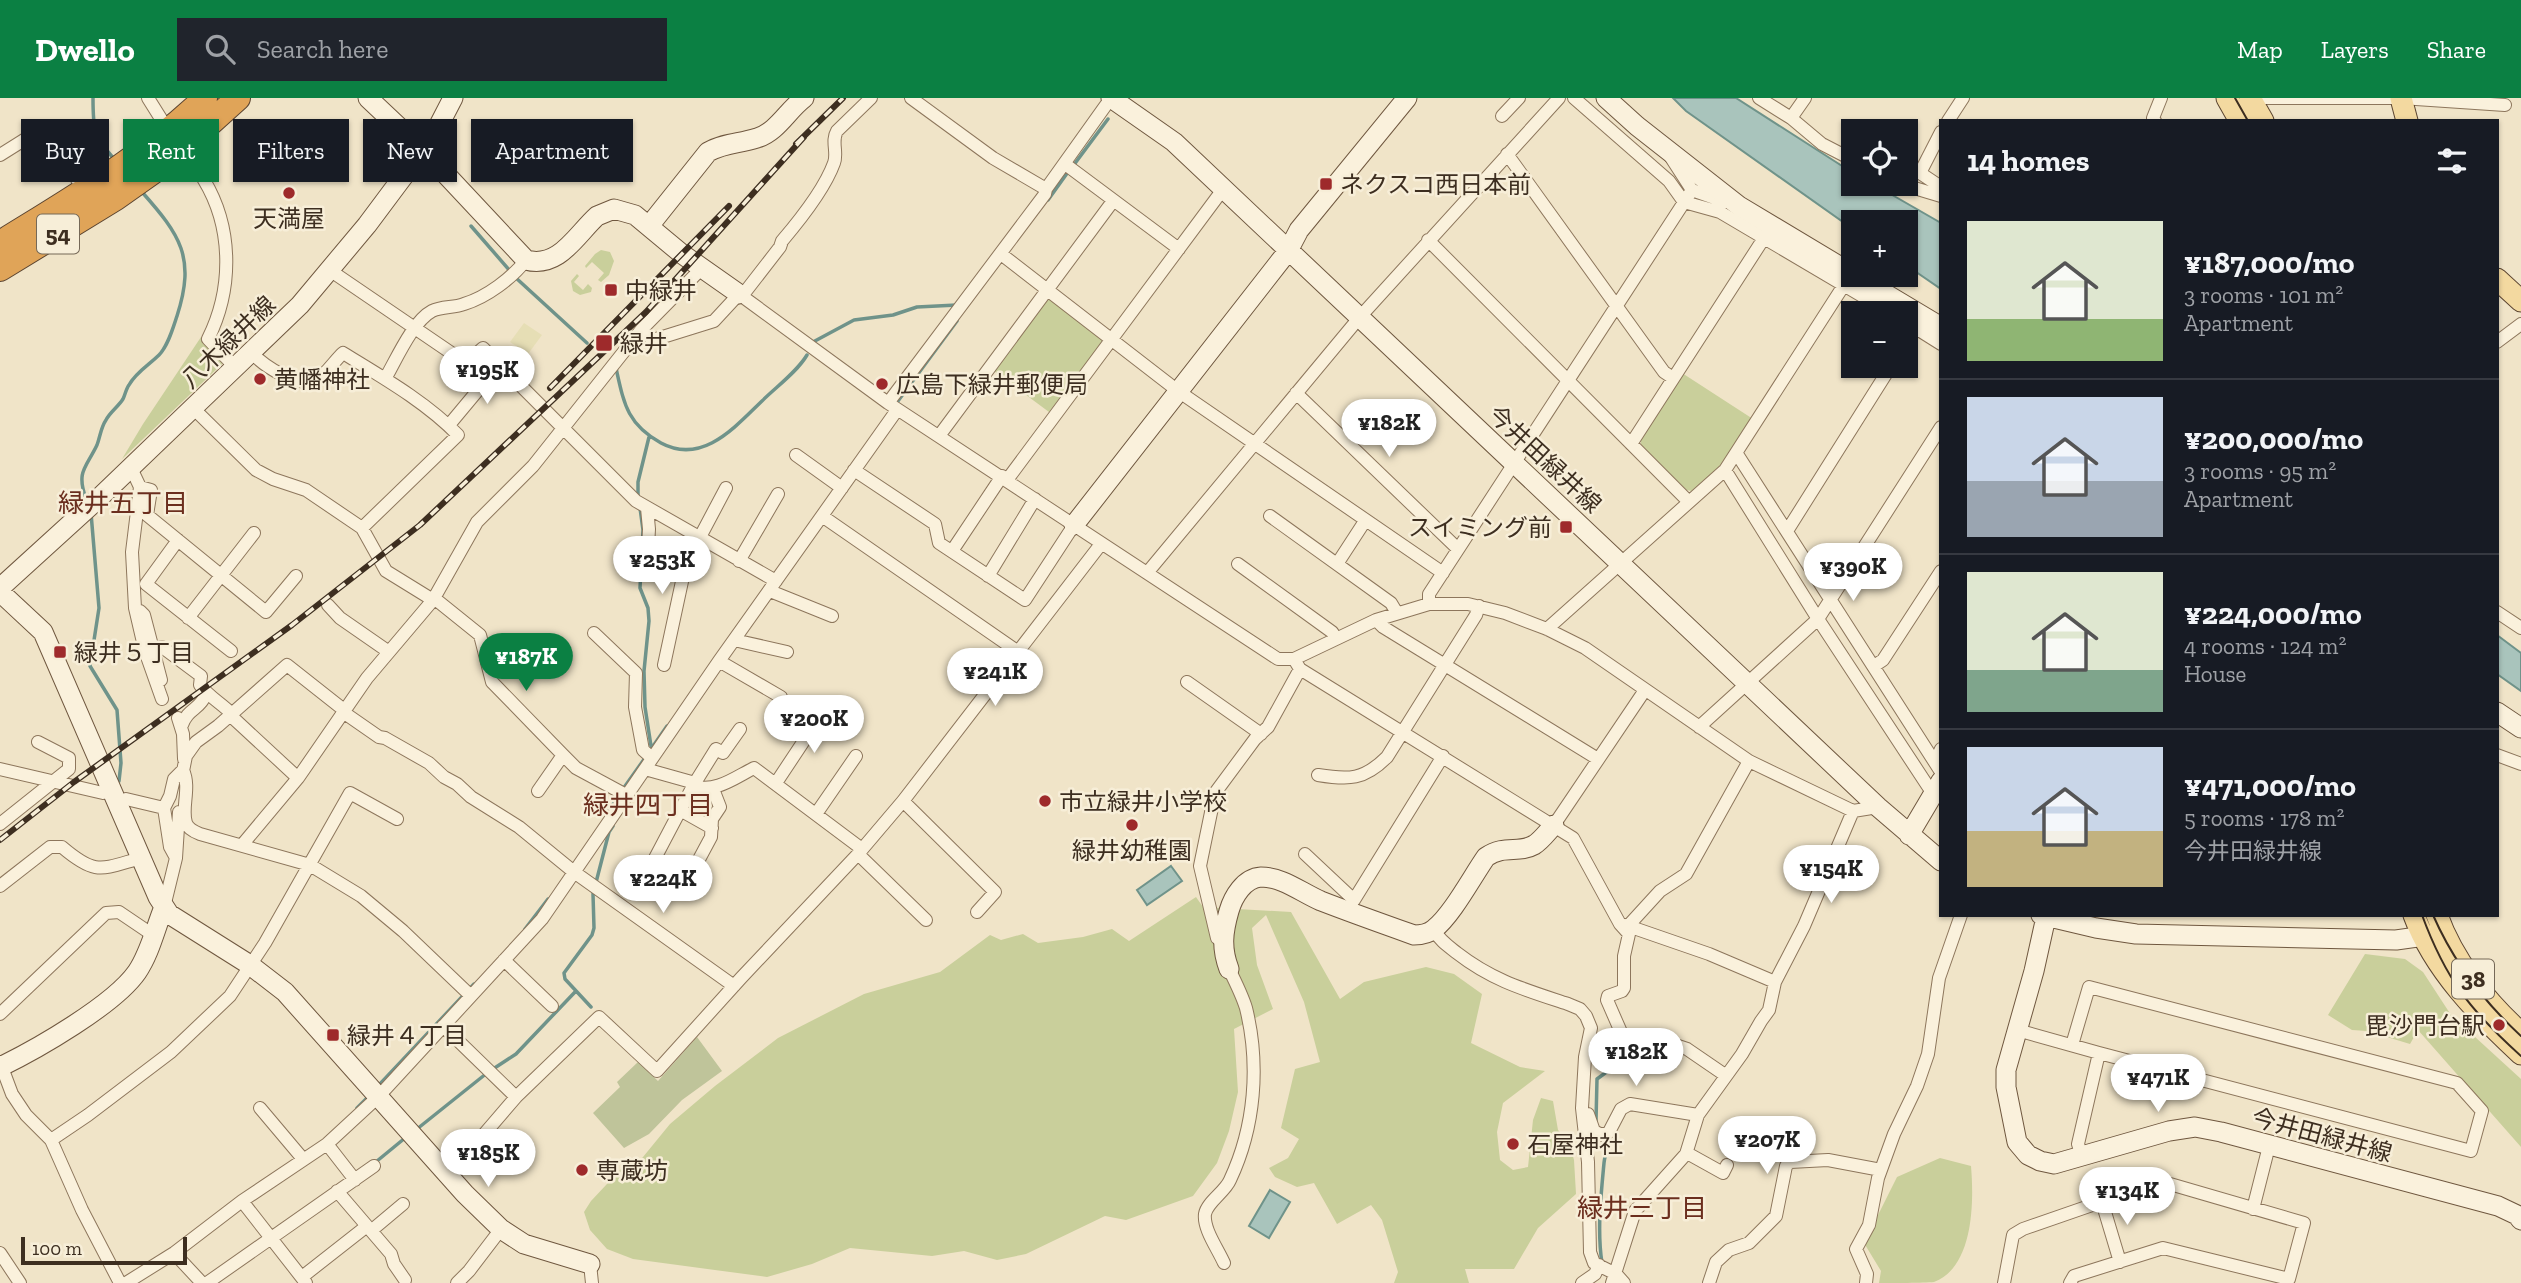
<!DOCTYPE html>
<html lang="en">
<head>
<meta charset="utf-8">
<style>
	:root { --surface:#171b24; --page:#20242c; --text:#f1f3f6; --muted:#9ea1a6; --line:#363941; --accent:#0b8043 }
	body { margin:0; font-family:"Zilla Slab","Noto Sans JP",serif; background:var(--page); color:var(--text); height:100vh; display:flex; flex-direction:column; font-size:26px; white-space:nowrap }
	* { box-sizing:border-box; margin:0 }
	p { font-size:23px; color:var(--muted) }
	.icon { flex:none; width:38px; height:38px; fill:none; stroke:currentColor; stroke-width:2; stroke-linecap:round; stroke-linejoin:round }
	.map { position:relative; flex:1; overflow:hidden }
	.sheet { position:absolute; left:1939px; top:21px; width:560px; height:798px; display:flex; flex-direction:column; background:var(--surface); border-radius:0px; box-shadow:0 2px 5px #0004 }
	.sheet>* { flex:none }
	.top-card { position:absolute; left:21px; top:21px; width:665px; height:63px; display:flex; gap:14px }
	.controls { position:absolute; left:1841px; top:21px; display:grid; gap:14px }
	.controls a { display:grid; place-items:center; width:77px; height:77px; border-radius:0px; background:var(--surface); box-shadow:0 2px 5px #0004; font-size:35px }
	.scale { position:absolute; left:21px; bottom:18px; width:166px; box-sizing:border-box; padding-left:7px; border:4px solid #3d2e20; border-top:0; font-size:19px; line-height:24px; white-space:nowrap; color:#3d2e20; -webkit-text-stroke:5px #f7eed8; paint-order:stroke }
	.price { position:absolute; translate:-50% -60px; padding:0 16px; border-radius:24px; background:#fff; color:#222; font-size:23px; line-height:46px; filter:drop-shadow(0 2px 4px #0008) }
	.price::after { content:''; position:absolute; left:50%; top:42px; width:21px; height:16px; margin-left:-10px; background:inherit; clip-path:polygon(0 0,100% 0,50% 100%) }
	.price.selected { background:var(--accent); color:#fff }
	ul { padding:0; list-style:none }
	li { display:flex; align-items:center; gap:21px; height:175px; padding:0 28px }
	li+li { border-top:2px solid var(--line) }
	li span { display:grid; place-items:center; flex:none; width:196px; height:140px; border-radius:0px; color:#555 }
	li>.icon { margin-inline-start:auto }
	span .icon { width:84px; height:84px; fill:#fffc; stroke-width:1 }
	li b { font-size:30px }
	h2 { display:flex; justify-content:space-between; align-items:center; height:84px; padding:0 28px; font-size:30px }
	.pill { padding:0 24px; border-radius:0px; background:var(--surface); box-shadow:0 2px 5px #0004; font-size:24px; line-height:63px }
	.pill.selected { background:var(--accent); color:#fff }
	header { display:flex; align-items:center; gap:42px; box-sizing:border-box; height:98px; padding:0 35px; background:var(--accent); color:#fff }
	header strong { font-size:33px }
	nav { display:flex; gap:38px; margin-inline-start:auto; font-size:24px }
	.search { width:490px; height:63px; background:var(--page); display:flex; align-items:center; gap:18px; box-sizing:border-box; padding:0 24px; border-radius:0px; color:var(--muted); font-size:26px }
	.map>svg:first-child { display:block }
	.farmland { fill:#e6deb5 }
	.green { fill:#c9cf9b }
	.cemetery { fill:#bfc49a }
	.water { fill:#a9c4bc; stroke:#6f938a; stroke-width:2 }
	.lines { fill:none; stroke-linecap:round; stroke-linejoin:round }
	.stream { stroke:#6f938a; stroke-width:3.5 }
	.street-casing { stroke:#8d765c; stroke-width:14 }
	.secondary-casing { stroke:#6f573f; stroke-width:21 }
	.primary-casing { stroke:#5b4430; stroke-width:23 }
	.highway-casing { stroke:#5b4430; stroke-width:26 }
	.street { stroke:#faf1dc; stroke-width:12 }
	.secondary { stroke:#faf1dc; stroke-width:19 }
	.primary { stroke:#f3d9a0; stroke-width:21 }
	.highway { stroke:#e0a458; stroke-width:24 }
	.tram { stroke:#3d2e20; stroke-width:2 }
	.rail-casing { stroke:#3d2e20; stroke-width:6 }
	.rail { stroke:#f7eed8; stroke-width:3.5; stroke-dasharray:10; stroke-linecap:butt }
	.poi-dot { fill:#9e2a2b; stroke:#f7eed8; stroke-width:2.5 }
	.labels { text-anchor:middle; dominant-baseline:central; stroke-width:5; stroke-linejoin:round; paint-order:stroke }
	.shield { fill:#f7eed8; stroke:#756857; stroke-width:2 }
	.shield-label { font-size:23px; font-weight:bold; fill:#3d2e20 }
	.poi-label { font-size:24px; fill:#3d2e20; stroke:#f7eed8; text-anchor:start }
	.street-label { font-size:24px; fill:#3d2e20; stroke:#f7eed8 }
	.neighbourhood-label { font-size:26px; fill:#6b2e1e; stroke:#f7eed8 }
</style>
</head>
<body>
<header>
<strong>Dwello</strong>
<div class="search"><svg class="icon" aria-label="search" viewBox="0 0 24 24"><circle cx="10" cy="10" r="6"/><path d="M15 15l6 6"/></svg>Search here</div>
<nav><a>Map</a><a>Layers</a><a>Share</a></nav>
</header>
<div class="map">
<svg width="2521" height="1185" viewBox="0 0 2521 1185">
	<rect width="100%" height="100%" fill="#f0e4c8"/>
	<path class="farmland" d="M524 225 542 237 528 256 510 244Z"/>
	<path class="green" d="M601 152 610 154 614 163 609 177 601 184 598 182 604 175 592 164 586 170 585 168 595 156Z
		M577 176 579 178 574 184 583 192 588 186 592 190 591 194 580 197 573 193 571 183Z
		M1051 201 1102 240 1103 244 1049 314 994 273 1046 202Z
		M201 239 222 261V266L122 361 143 326Z
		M1682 275 1753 321 1722 366 1692 393 1686 392 1641 347V338Z
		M1196 799 1203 809 1291 814 1340 901 1364 884 1426 869 1454 876 1482 896 1471 945 1520 969 1545 973 1503 1005 1497 1034 1500 1062 1513 1072 1528 1069 1533 1022 1541 1000 1553 1003 1558 1032 1569 1044 1574 1062 1576 1096 1538 1130 1514 1171H1465L1469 1185H1394L1398 1174 1382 1122 1371 1107 1337 1126 1314 1085 1297 1089 1275 1079 1269 1070 1288 1060 1299 1041 1281 1030 1295 971 1320 964 1304 904 1266 817 1252 830 1257 867 1273 911 1234 931 1238 994 1229 1033 1217 1065 1193 1098 1126 1122 1105 1118 1026 1156 997 1162 964 1153 932 1158 850 1150 812 1166 767 1179 633 1161 607 1151 590 1132 584 1114 591 1103 622 1070H634L670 1026 715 988 778 940 864 896 940 874 990 837 1001 842 1023 836 1038 845 1083 839 1112 831 1129 843Z
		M2365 856 2405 861 2423 874 2451 917 2521 981V1049L2418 932 2410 946 2367 933 2352 932 2328 917Z
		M1940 1060 1971 1068C1974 1103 1974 1169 1934 1184 1923 1185 1893 1185 1879 1185L1881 1173 1864 1145 1897 1079Z"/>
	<path class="cemetery" d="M697 939 722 973 682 1002 649 1036 624 1050 593 1015 620 989 617 984 638 964 658 983Z"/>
	<path class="water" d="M1673 0H1736L1853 75V86H1873L1941 125V191L1906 167V124H1853V131L1686 13Z
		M2497 537 2521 555V593L2497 576Z
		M1171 768 1182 783 1147 807 1137 792Z
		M1270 1092 1290 1104 1269 1140 1249 1128Z"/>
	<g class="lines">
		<path class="stream" d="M93 0C93 31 93 37 114 61
			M1073 68 1108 21
			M1048 102 1068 74
			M471 128 511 174
			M516 180 587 245
			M813 244 854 222 893 217 917 209 957 207
			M616 270C624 306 627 326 661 345 702 367 734 330 762 303 776 289 797 274 807 257
			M898 303 957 223
			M638 400V384L649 339
			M86 401C76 373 86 370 97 347 100 339 101 329 106 322 110 314 118 309 123 301 125 297 126 291 129 287 136 274 149 267 159 257 168 248 173 230 177 218 196 159 180 137 142 94
			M640 410 643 432 640 490 648 510 649 523 644 573 645 609 651 648
			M91 415 99 510 90 568 117 612 121 665 119 683
			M649 654 667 628
			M623 691 645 660
			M606 717 619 697
			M525 831 548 801
			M591 909 565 881 564 875 592 837 594 830 593 796 609 734 613 728
			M379 987 474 886
			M357 1010 369 998
			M1596 1023 1597 981 1627 959
			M417 1031 487 975 516 956 575 894
			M377 1063 405 1040
			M1602 1165C1597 1133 1601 1097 1604 1065 1605 1055 1609 1048 1606 1038"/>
		<defs>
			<path id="street" d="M148 0 168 32
				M911 0 993 60 1046 91
				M1574 0 1669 83 1684 104 1720 114 1891 215
				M1759 0 1791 20 1822 46 1853 62
				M2257 0H2401L2505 7
				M1502 18 1519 0
				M1791 20 1805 0
				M1948 23 1963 0
				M2155 23 2153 20 2161 0
				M1941 34 1920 75 1941 89
				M181 51C189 61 198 71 204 82 233 130 233 191 208 241L236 270
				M1507 56 1664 274 1673 280
				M0 57 43 30 84 92
				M1670 58 1692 92 1726 104
				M1065 66 1179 151
				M1901 86 1941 98
				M1428 142 1689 404
				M1001 156 1178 293 1443 475
				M331 173 466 265 483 250 636 403 776 483
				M742 198 780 149 782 143C799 123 825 90 834 65 838 55 831 43 837 33L871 0
				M1906 224 1941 246
				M641 232 653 242 714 223 739 196 888 305 1278 561H1294L1376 522 1429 506H1468L1505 515 1547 531 1585 550 1749 663 1853 713 1878 709
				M2497 244 2521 226
				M1906 245 1915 230
				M252 255C264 268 297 290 316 282 325 278 335 262 343 255 382 279 426 304 458 337L362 430
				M385 281C396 262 413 223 432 213 442 208 454 210 464 206 487 199 512 180 526 162
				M1296 295 1458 451
				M888 305 1045 96 1046 91 1111 0
				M194 311 256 372 273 381 306 392 362 430 386 473 433 502
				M449 327 499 267
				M939 338 1113 103
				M1631 346 1764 140
				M1737 356 1941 674
				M796 357 842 390
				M131 370 140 389 132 454 135 510 145 553 162 601
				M854 372 935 426 939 445 1025 502 1074 427
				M1725 372 1818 521 1933 696
				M1007 382 1224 90
				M140 389 151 392 147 417 266 514 296 478
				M647 410 649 431 648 449
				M822 418 1017 553
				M1270 418 1391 505 1397 515
				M1787 433 1891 268
				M699 441 726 390
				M178 442 146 486 231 553
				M952 453 1002 378
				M739 463 778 396
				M1238 466 1332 534 1336 540
				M1337 466 1365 423
				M1147 475 1359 220 1559 0
				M988 478 1035 401
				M770 493 832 518
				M434 500 480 537 492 584 563 657 576 670 626 697
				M1429 506V496L1692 92
				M328 507 340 520 389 554
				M140 513 144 517 161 582
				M2497 514 2521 530
				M188 520 254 435
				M1376 522 1383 529 1598 661
				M1547 531 1725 372 1844 187
				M594 535 636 575 635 609 643 652 652 660
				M734 542 787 554
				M155 551 162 549 201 578 200 587C208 598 221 605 232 616
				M1294 561 1300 571 1573 740 1620 826 1629 836 1624 858V890L1622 893 1608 898 1607 902 1631 957 1660 956 1675 947 1687 951 1725 977
				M719 563 781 599
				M664 567 692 437
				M1874 568 1883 562 1941 473
				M1187 584 1261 636
				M343 614 379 639 385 640 429 665 444 679 457 686 471 699 519 729 574 774 734 888
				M230 617 298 680
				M178 620 183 636 184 661
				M182 627C188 610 200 612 206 596
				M1699 629 1818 521 1941 329
				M2497 657 2521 666
				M1935 664 1941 651
				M0 671 103 695
				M645 671 695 685
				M1318 677C1349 682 1364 682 1387 659L1476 517 1479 508
				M182 678 186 658 196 644 218 628 287 567 344 612
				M776 685 825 611
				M693 688C716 695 734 680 754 670L862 751
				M713 691 720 709 712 721 711 739 688 782 653 764 693 688 716 651 723 655 740 631
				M538 693 563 657
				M126 701 164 710
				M903 703 995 794 977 814
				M680 712 712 730
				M816 716 856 658
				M0 726 69 671V660L38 644
				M1554 727 1645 592
				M242 747 298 680 367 580 433 502 477 424 533 368 641 232 702 170
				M858 756 926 822
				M1305 756 1354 802
				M176 760 170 749 164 710 170 698 174 681 183 672C191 690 181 710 186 725 188 731 195 734 200 736L310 767 361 798 403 833 471 898
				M0 788 50 749H62C96 778 101 771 141 760
				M164 809 176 760 179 714
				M1346 812 1354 802 1443 658
				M1620 826 1628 828 1660 793 1686 776 1749 663
				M1628 828 1709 856 1775 884
				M1434 832C1439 842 1448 848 1457 855 1493 883 1526 892 1568 906L1580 911 1586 918 1591 930 1585 959 1582 1010 1588 1064 1590 1154 1594 1165 1616 1176 1624 1185
				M1221 843 1217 840 1200 768 1215 695 1255 641 1268 629 1300 571
				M504 862 552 908
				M0 916 106 815 119 814 153 837
				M443 928 516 999
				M2017 932 2099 955 2471 1053 2482 1013 2457 985 2089 889 2072 947
				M0 964 12 996 26 1017 51 1042 82 1112 120 1185
				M260 1010 303 1061
				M1588 1016 1594 1033 1602 1037 1609 1034 1621 1011 1630 1006 1698 1017
				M51 1042 88 1017 171 954 230 898 265 845 350 695 397 721
				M327 1046 355 1082
				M1687 1055 1723 1075 1727 1067
				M2082 1059 2078 1046 2099 955
				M449 1077 516 999 599 919 657 973 741 880 858 756 903 703 1101 446
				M337 1093 391 1156 394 1166 405 1182
				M242 1103 306 1185
				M2102 1104 2120 1164
				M2253 1111 2269 1048
				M372 1132 403 1106
				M0 1155 20 1185
				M174 1155 202 1185
				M1224 1165C1218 1151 1203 1131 1205 1116 1207 1104 1225 1094 1230 1082 1255 1029 1260 967 1246 910 1242 897 1235 883 1229 871
				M590 1166 592 1185
				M302 1179 367 1128
				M126 1185 174 1155 242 1103 327 1046 379 998 542 821 719 563 897 312
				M207 1185 374 1068
				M457 1185 469 1173 501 1131
				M1582 1185 1595 1176 1599 1167
				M1612 1185 1635 1113 1686 1056 1698 1017 1742 956 1761 923 1769 912 1775 884 1804 828 1853 713
				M1709 1185 1716 1164 1729 1152 1749 1145 1776 1118 1786 1068 1790 1064 1828 1062 1881 1072
				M1866 1185 1867 1176 1856 1151 1869 1127 1878 1080 1894 1036 1917 988 1928 956 1939 880 1961 817
				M2004 1185 2013 1137 2023 1131 2147 1088 2170 1086 2304 1125 2289 1181 2163 1150 2074 1178 2070 1185"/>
			<path id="secondary" d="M368 0 423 52 526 162C559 171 576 137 597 118L614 111 635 117 682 156 739 196
				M1111 0 1174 44 1878 709 1941 763
				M1606 0 1637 28 1739 108 1941 229
				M649 128 708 54C726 44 739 46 757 40 777 34 787 13 804 0
				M1074 427 1288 153 1299 132 1407 0
				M0 490 100 399 300 207 367 127 423 52 438 29 453 0
				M0 494 43 534 158 799 169 816 250 867 285 894 465 1096 501 1131 524 1146 590 1166
				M2497 614 2521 630
				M1909 737 1941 683
				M2041 817 2096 830 2136 836 2396 842 2439 836
				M2046 819 2034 873 2006 972V989L2017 1044 2028 1057 2040 1063 2054 1066 2169 1033 2195 1029 2221 1034 2498 1108 2517 1117 2521 1122
				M1229 871C1221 850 1223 834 1229 813 1233 799 1244 780 1261 779 1283 779 1302 795 1321 803 1352 815 1383 826 1414 837 1422 837 1428 836 1434 831 1452 817 1472 779 1486 759 1505 746 1518 756 1534 747 1542 742 1548 733 1554 727
				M0 969C37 951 114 907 137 874 150 855 155 831 164 809"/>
			<path id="primary" d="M2227 0 2240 23
				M2250 0 2263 23
				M2401 0 2407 23
				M2497 181 2521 203
				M2414 817C2434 872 2479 917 2521 956
				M2437 817C2453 862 2486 904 2521 935"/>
			<path id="highway" d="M0 145C71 101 145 58 205 0
				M0 171 116 100 167 64 238 0"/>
		</defs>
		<use href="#street" class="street-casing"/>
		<use href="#secondary" class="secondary-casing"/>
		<use href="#primary" class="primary-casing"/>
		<use href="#highway" class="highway-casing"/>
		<use href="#street" class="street"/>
		<use href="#secondary" class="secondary"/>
		<use href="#primary" class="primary"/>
		<use href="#highway" class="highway"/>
		<path class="tram" d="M2235 0 2248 23
			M2422 817C2446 882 2470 912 2521 958
			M2433 817C2454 865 2483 903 2521 938"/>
		<defs>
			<path id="rail" d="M796 46 843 0
				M550 290 729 108
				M0 742 74 684 292 527 420 427 646 214 804 39"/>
		</defs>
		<use href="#rail" class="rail-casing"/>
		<use href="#rail" class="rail"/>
	</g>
	<g class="poi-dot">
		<rect x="1319" y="79" width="14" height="14" rx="3.5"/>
		<circle cx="289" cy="95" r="7"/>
		<rect x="604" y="185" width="14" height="14" rx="3.5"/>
		<rect x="595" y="236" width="18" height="18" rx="3.5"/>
		<circle cx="260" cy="281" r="7"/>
		<circle cx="882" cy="286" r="7"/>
		<rect x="1559" y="422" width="14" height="14" rx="3.5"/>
		<rect x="53" y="547" width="14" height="14" rx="3.5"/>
		<circle cx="1045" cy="703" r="7"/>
		<circle cx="1132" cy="727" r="7"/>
		<circle cx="2499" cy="927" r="7"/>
		<rect x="326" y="930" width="14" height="14" rx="3.5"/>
		<circle cx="1513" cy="1046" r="7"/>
		<circle cx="582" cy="1072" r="7"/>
	</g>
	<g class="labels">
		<g class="shield">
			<rect x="37" y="116.5" width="42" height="39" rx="5"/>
			<rect x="2452" y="861.5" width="42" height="39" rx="5"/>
		</g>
		<g class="shield-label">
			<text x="58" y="136">54</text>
			<text x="2473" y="881">38</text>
		</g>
		<g class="poi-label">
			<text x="1340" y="86">ネクスコ西日本前</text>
			<text x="289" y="120" text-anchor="middle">天満屋</text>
			<text x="625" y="192">中緑井</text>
			<text x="620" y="245">緑井</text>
			<text x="274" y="281">黄幡神社</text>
			<text x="896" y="286">広島下緑井郵便局</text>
			<text x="1552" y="429" text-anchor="end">スイミング前</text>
			<text x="74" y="554">緑井５丁目</text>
			<text x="1059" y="703">市立緑井小学校</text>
			<text x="1132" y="752" text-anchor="middle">緑井幼稚園</text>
			<text x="2485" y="927" text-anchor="end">毘沙門台駅</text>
			<text x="347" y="937">緑井４丁目</text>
			<text x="1527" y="1046">石屋神社</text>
			<text x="596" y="1072">専蔵坊</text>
		</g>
		<g class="street-label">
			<text transform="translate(228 244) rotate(-44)">八木緑井線</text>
			<text transform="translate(1545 361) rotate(43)">今井田緑井線</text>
			<text transform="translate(2322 1037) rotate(15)">今井田緑井線</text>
		</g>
		<g class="neighbourhood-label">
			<text x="123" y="405">緑井五丁目</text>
			<text x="648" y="707">緑井四丁目</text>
			<text x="1642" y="1110">緑井三丁目</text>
		</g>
	</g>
</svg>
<div class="controls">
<a><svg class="icon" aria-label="locate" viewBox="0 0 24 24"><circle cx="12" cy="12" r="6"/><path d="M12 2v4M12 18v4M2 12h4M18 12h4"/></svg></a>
<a>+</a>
<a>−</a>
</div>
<div class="scale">100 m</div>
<b class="price" style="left:487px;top:308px">¥195K</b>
<b class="price" style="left:1389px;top:361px">¥182K</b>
<b class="price" style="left:662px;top:498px">¥253K</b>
<b class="price" style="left:1853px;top:505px">¥390K</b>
<b class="price selected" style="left:526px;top:595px">¥187K</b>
<b class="price" style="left:995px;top:610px">¥241K</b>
<b class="price" style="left:814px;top:657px">¥200K</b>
<b class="price" style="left:1831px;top:807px">¥154K</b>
<b class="price" style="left:663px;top:817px">¥224K</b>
<b class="price" style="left:1636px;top:990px">¥182K</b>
<b class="price" style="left:2158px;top:1016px">¥471K</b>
<b class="price" style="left:1767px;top:1078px">¥207K</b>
<b class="price" style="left:488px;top:1091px">¥185K</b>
<b class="price" style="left:2127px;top:1129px">¥134K</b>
<div class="top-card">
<a class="pill">Buy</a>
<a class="pill selected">Rent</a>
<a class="pill">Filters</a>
<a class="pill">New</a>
<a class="pill">Apartment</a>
</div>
<section class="sheet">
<h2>14 homes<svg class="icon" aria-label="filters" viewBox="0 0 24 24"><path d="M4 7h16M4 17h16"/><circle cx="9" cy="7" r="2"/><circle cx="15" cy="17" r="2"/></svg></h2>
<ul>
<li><span style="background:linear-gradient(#dfe7d0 70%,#8fb573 0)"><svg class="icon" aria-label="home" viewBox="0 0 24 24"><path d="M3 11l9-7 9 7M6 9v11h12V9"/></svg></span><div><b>¥187,000/mo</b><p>3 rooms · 101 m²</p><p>Apartment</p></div></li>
<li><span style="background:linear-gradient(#c9d6e8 60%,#9aa5b1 0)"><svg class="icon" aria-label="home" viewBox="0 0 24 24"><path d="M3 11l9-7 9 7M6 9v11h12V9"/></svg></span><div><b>¥200,000/mo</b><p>3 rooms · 95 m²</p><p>Apartment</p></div></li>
<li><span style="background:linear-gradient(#dfe7d0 70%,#7fa58c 0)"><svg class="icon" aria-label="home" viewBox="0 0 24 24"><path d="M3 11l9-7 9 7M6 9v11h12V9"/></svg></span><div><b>¥224,000/mo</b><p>4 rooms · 124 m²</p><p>House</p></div></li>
<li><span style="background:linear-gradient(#c9d6e8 60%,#c2b280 0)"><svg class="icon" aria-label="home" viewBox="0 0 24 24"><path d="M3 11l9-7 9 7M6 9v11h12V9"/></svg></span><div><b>¥471,000/mo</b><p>5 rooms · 178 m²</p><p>今井田緑井線</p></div></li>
</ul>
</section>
</div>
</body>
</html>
